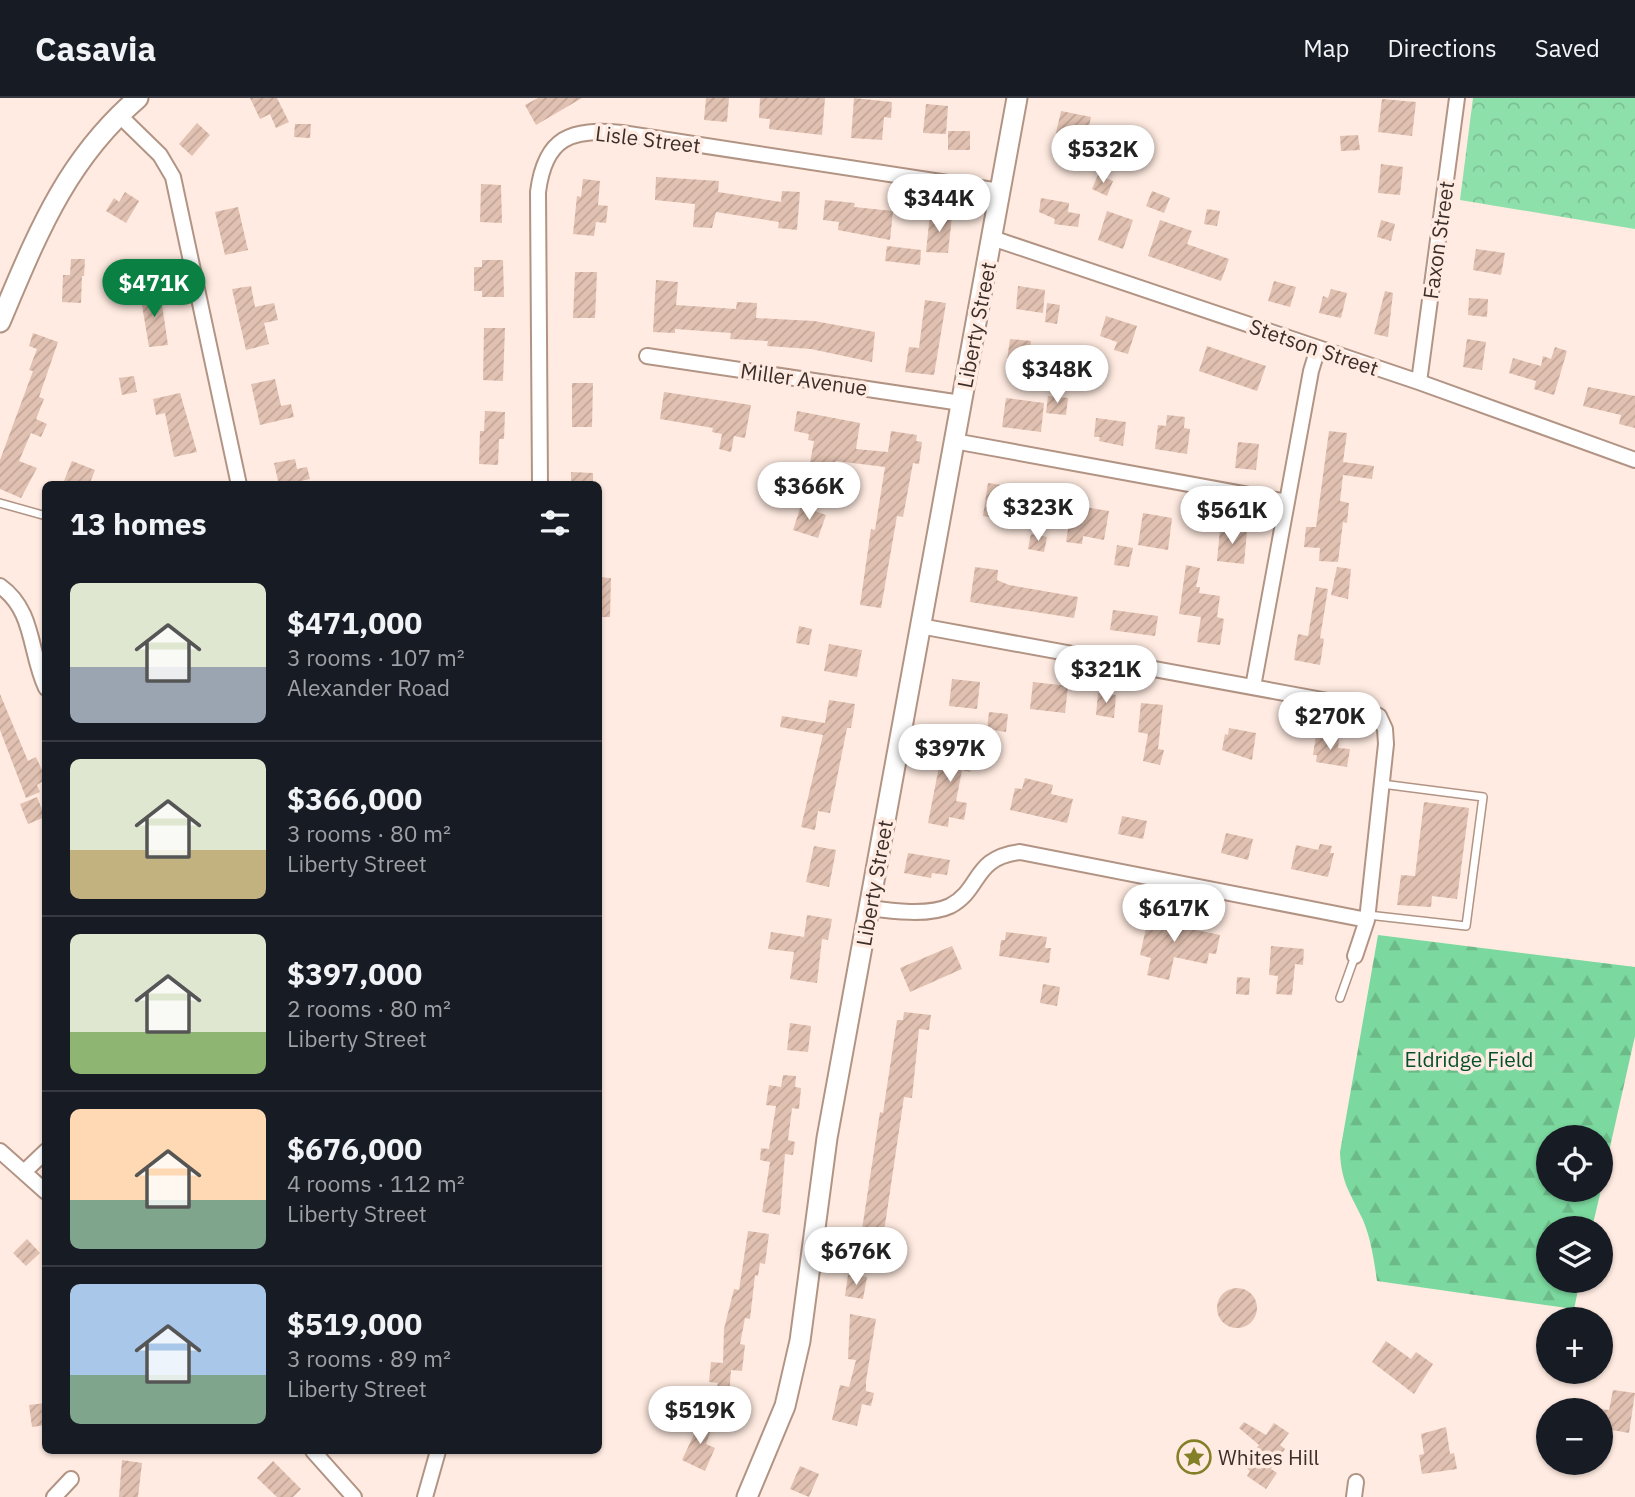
<!DOCTYPE html>
<html lang="en">
<head>
<meta charset="utf-8">
<style>
	:root { --surface:#171b24; --page:#242831; --text:#f1f3f6; --muted:#9ea1a6; --line:#363941; --accent:#0b8043 }
	body { margin:0; font-family:"IBM Plex Sans",sans-serif; background:var(--page); color:var(--text); height:100vh; display:flex; flex-direction:column; font-size:26px; white-space:nowrap }
	* { box-sizing:border-box; margin:0 }
	p { font-size:23px; color:var(--muted) }
	.icon { flex:none; width:38px; height:38px; fill:none; stroke:currentColor; stroke-width:2; stroke-linecap:round; stroke-linejoin:round }
	.map { position:relative; flex:1; overflow:hidden }
	.panel { position:absolute; left:42px; top:383px; width:560px; height:973px; display:flex; flex-direction:column; background:var(--surface); border-radius:10px; box-shadow:0 2px 5px #0004 }
	.panel>* { flex:none }
	.tools { position:absolute; left:1536px; top:1027px; display:grid; gap:14px }
	.tools a { display:grid; place-items:center; width:77px; height:77px; border-radius:50%; background:var(--surface); box-shadow:0 2px 5px #0004; font-size:35px }
	.price { position:absolute; translate:-50% -60px; padding:0 16px; border-radius:24px; background:#fff; color:#222; font-size:23px; line-height:46px; filter:drop-shadow(0 2px 4px #0008) }
	.price::after { content:''; position:absolute; left:50%; top:42px; width:21px; height:16px; margin-left:-10px; background:inherit; clip-path:polygon(0 0,100% 0,50% 100%) }
	.price.active { background:var(--accent); color:#fff }
	ul { padding:0; list-style:none }
	li { display:flex; align-items:center; gap:21px; height:175px; padding:0 28px }
	li+li { border-top:2px solid var(--line) }
	li span { display:grid; place-items:center; flex:none; width:196px; height:140px; border-radius:10px; color:#555 }
	li>.icon { margin-inline-start:auto }
	span .icon { width:84px; height:84px; fill:#fffc; stroke-width:1 }
	li b { font-size:30px }
	h2 { display:flex; justify-content:space-between; align-items:center; height:84px; padding:0 28px; font-size:30px }
	header { display:flex; align-items:center; gap:42px; box-sizing:border-box; height:98px; padding:0 35px; background:var(--surface); border-bottom:2px solid var(--line) }
	header strong { font-size:33px }
	nav { display:flex; gap:38px; margin-inline-start:auto; font-size:24px }
	.map>svg:first-child { display:block }
	.forest { fill:url(#forest-firs) }
	.park { fill:url(#park-crowns) }
	.building { fill:url(#building-hatch) }
	.lines { fill:none; stroke-linecap:round; stroke-linejoin:round }
	.lane-casing { stroke:#b29485; stroke-width:10 }
	.street-casing { stroke:#b29485; stroke-width:18 }
	.secondary-casing { stroke:#b29485; stroke-width:23 }
	.lane { stroke:#fff; stroke-width:7 }
	.street { stroke:#fff; stroke-width:14 }
	.secondary { stroke:#fff; stroke-width:19 }
	.labels { text-anchor:middle; dominant-baseline:central; stroke-width:7; stroke-linejoin:round; paint-order:stroke }
	.street-label { font-size:21px; fill:#3c2f29; stroke:#ffebe1 }
	.park-label { font-size:21px; fill:#04502c; stroke:#ffebe1 }
	.poi-label { font-size:21px; fill:#3c2f29; stroke:#ffebe1; text-anchor:start }
</style>
</head>
<body>
<header>
<strong>Casavia</strong>
<nav><a>Map</a><a>Directions</a><a>Saved</a></nav>
</header>
<div class="map">
<svg width="1635" height="1399" viewBox="0 0 1635 1399">
	<defs>
		<pattern id="forest-firs" width="22" height="20" patternUnits="userSpaceOnUse" patternTransform="scale(1.75)"><rect width="22" height="20" fill="#7bd89e"/><path d="M5 1l3.5 6h-7zM16 11l3.5 6h-7z" fill="#6bba88"/></pattern>
		<pattern id="park-crowns" width="20" height="18" patternUnits="userSpaceOnUse" patternTransform="scale(1.75)"><rect width="20" height="18" fill="#8ee0ab"/><path d="M2 6a3 3 0 1 1 6 0M12 15a3 3 0 1 1 6 0" fill="none" stroke="#7bc093"/></pattern>
		<pattern id="building-hatch" width="6" height="6" patternUnits="userSpaceOnUse" patternTransform="scale(1.75)"><rect width="6" height="6" fill="#e1c1b1"/><path d="M-1 1l2-2M0 6l6-6M5 7l2-2" fill="none" stroke="#c2a698"/></pattern>
	</defs>
	<rect width="100%" height="100%" fill="#ffebe1"/>
	<path class="forest" d="M1378 837 1635 869V938L1601 1089V1040H1549V1092H1601L1592 1130H1549V1183H1580L1574 1211 1377 1183C1374 1162 1371 1141 1363 1122 1351 1096 1341 1085 1340 1054Z"/>
	<path class="park" d="M1473 0H1635V131L1460 102Z"/>
	<path class="building" d="M250 0H277L289 24 276 30 270 16 260 21Z
		M538 0H582L536 27 525 7Z
		M706 0H729L727 24 704 22Z
		M760 0H825L822 37 769 31 770 21 759 20Z
		M854 0 892 4 891 20 884 19 882 42 851 40Z
		M1382 1 1416 4 1412 38 1378 34Z
		M926 6 948 8 946 36 923 35Z
		M1061 13 1091 19 1086 41 1056 35Z
		M197 25 210 37 192 58 179 46Z
		M295 26H311L310 40 294 39Z
		M948 33H970V52H948Z
		M1358 37 1360 52 1341 53 1340 38Z
		M1381 66 1403 69 1400 97 1378 95Z
		M1098 77 1113 83 1107 98 1092 91Z
		M656 79 719 83 718 94 781 104 782 93 800 94 797 132 778 130 779 124 716 114 712 130 693 129 695 106 655 102Z
		M583 81 600 83 598 107 608 108 606 125 596 124 594 138 573 136 577 98 581 99Z
		M481 86 501 87 502 125 480 124Z
		M1152 93 1170 100 1164 115 1146 108Z
		M125 94 139 103 126 125 106 113 114 100 119 104Z
		M1041 100 1069 105 1068 114 1080 116 1078 129 1054 126 1055 121 1039 114Z
		M825 102 855 105 854 109 893 113 890 142 838 132 839 124 823 122Z
		M238 109 248 152 225 157 215 114Z
		M1207 111 1220 113 1217 128 1204 126Z
		M1107 113 1133 122 1123 151 1098 142Z
		M930 116 952 118 948 155 926 154Z
		M1160 122 1192 133 1187 146 1229 161 1221 183 1148 158Z
		M1381 122 1395 126 1391 143 1377 139Z
		M887 148 921 152 920 167 885 163Z
		M1476 151 1505 155 1501 177 1473 172Z
		M71 161H85L84 178H78H82L81 205 62 204 63 177H70Z
		M482 162H503L504 199H482V193H474V169H482Z
		M575 174H597L595 220H573Z
		M656 182 678 184 676 207 736 211 737 204 757 205 756 220 814 223 875 234 872 264 811 251 767 248 768 243 730 241 731 235 675 231V235L653 234Z
		M1274 183 1296 189 1290 209 1268 203Z
		M251 188 255 209 274 205 278 222 264 225 269 246 246 252 232 191Z
		M1018 188 1045 192 1043 215 1016 211Z
		M1331 191 1347 195 1341 220 1319 215 1323 198 1328 200Z
		M160 193 168 247 149 249 140 195Z
		M1385 193 1393 195 1388 239 1374 236Z
		M1469 200 1488 201 1487 219 1468 217Z
		M925 202 946 205 934 277 905 274 909 249 919 250Z
		M1047 205 1060 207 1057 226 1045 224Z
		M1106 218 1137 228 1128 256 1114 252 1117 244 1100 238Z
		M484 230H505L503 283 483 282Z
		M33 235 58 244 39 299 44 301 36 321 47 326 41 339 31 335 19 363 37 370 21 400 0 391V362L33 273 29 272 37 251 29 248Z
		M1010 241 1031 243 1027 271 1006 269Z
		M1467 241 1486 244 1482 272 1463 269Z
		M1207 248 1266 268 1257 293 1199 273Z
		M1555 249 1567 253 1554 297 1534 291 1536 283 1509 275 1513 260 1541 268 1543 258 1551 261Z
		M134 278 137 294 122 297 119 280Z
		M275 281 281 308 291 306 294 319 260 327 251 286Z
		M572 285H593L592 329H572Z
		M1588 289 1635 298V330L1619 326 1621 317 1583 308Z
		M664 294 751 307 745 340 734 338 731 354 719 351 722 336 712 334 713 330 660 321Z
		M180 295 197 354 174 359 165 315 156 317 153 301Z
		M1048 298 1068 300 1066 317 1046 315Z
		M1006 300 1044 305 1041 334 1002 329Z
		M485 313 505 314 504 341H499L498 367 479 366 480 333H484Z
		M797 313 860 325 856 351 888 354 891 333 917 337 916 343 922 344 919 366 913 365 903 419 897 418 881 510 860 507 871 431 875 432 885 369 836 363 833 380 808 376 814 343 808 342 809 336 794 333Z
		M1167 317 1185 319 1184 330 1190 331 1187 356 1155 351 1158 327 1166 328Z
		M1096 320 1126 324 1123 348 1099 343 1100 339H1094Z
		M1329 333 1347 335 1343 364 1374 368 1372 381 1343 377 1340 403 1349 405 1347 425 1343 424 1338 464 1319 463 1320 450 1304 449 1306 429H1316Z
		M1238 344 1259 346 1256 372 1235 370Z
		M295 361 297 371 307 369 310 381 301 383V387H279L274 365Z
		M72 363 95 372 89 387 64 383Z
		M571 374 593 375V387H571Z
		M988 385 1029 391 1024 424 983 418Z
		M1072 407 1109 413 1104 442 1083 438 1082 446 1066 444Z
		M801 408 826 417 818 440 793 432Z
		M1143 415 1172 420 1168 452 1138 447Z
		M1220 431 1247 433 1244 466 1217 463Z
		M1031 436 1047 439 1044 454 1028 451Z
		M1117 447 1133 450 1129 469 1114 467Z
		M1186 467 1200 470 1196 489H1200L1199 495 1220 498 1217 519 1224 521 1220 547 1197 544 1201 519 1179 516Z
		M975 469 998 472 997 482 1009 487 1078 499 1074 520 970 504Z
		M1337 469 1351 471 1348 501 1331 497Z
		M598 479 611 480 610 519H598Z
		M1316 489 1328 491 1320 540 1324 541 1320 567 1294 562 1298 536 1308 538Z
		M1113 512 1158 518 1155 538 1110 532Z
		M799 528 812 531 809 547 796 545Z
		M829 546 862 552 857 579 824 573Z
		M952 581 980 584 977 611 949 608Z
		M1033 584 1068 588 1065 615 1030 611Z
		M1098 595 1116 597 1114 620 1096 617Z
		M0 596 28 663 36 659 46 681 37 687 40 694 26 700 0 632Z
		M829 602 855 606 851 630H847L830 715 818 713 815 732 801 729 823 637 780 629 782 618 825 625Z
		M1141 605 1163 607 1158 651 1164 652 1160 667 1143 663 1148 636 1138 634Z
		M989 614 1008 616 1006 634 987 631Z
		M1229 630 1256 635 1252 662 1222 652 1225 636 1228 637Z
		M1316 637 1339 641 1338 650 1350 651 1347 669 1316 664 1317 657H1313Z
		M944 643 975 649 970 674 962 672 956 703 967 705 964 722 949 719 948 729 928 725Z
		M1025 680 1053 687 1051 696 1073 701 1067 725 1010 712 1015 690 1022 691Z
		M37 699 45 719 28 726 20 706Z
		M1424 704 1469 710 1457 801 1432 798 1431 809 1397 807 1401 777 1415 778Z
		M1122 718 1147 723 1143 741 1118 736Z
		M1226 735 1253 741 1248 762 1221 755Z
		M1320 746 1332 748 1330 755H1334L1328 779 1291 771 1296 747 1318 752Z
		M814 748 836 752 829 789 806 784Z
		M908 755 950 762 947 777 932 775 931 780 904 775Z
		M1150 812 1180 818 1177 828 1220 837 1216 856 1209 855 1207 866 1174 859 1169 882 1147 877 1151 860 1140 857Z
		M807 817 832 821 828 842 822 841 817 885 790 881 794 854 768 851 771 834 804 839Z
		M1006 834 1047 839 1045 850H1051L1049 865 999 858 1001 842H1005Z
		M952 848 962 871 910 894 900 870Z
		M1271 848 1304 851 1303 867 1295 866 1292 897 1276 896 1278 878 1269 877Z
		M1237 879 1250 880 1249 897 1236 896Z
		M1043 886 1060 889 1057 908 1040 905Z
		M904 914 931 917 929 932 919 931 912 1000 904 999 881 1154 859 1151 880 1014 883 1015 897 922H903Z
		M790 925 811 928 808 954 787 952Z
		M783 977 796 978 795 989 801 990 799 1011 792 1010 788 1042 795 1044 793 1057 785 1056 780 1117 762 1114 770 1064 760 1062 761 1050 769 1051 776 1008 766 1007 769 987 781 989Z
		M748 1133 769 1136 765 1166 760 1165 758 1178 755 1177 750 1221 745 1220 740 1246 745 1247 742 1273 731 1272 729 1297 737 1300 728 1324 707 1316 718 1285 709 1284 711 1264 723 1265 724 1231 734 1191 739 1192Z
		M27 1141 40 1155 26 1168 13 1155Z
		M848 1177 867 1179 863 1201 845 1198Z
		M1217 1210a20 20 0 1 1 40 0a20 20 0 1 1-40 0Z
		M850 1216 876 1221 866 1283V1293L874 1295 871 1308 862 1306 857 1328 832 1322 840 1287 849 1289 856 1262 848 1261Z
		M1386 1243 1411 1261 1416 1254 1433 1266 1414 1296 1372 1264Z
		M1613 1292 1635 1295 1629 1335 1601 1330V1311L1609 1312Z
		M46 1305V1327L32 1329 29 1307Z
		M702 1319 714 1323 706 1346 715 1350 705 1373 682 1362Z
		M1244 1324 1266 1337 1274 1325 1289 1335 1280 1347 1285 1351 1271 1371 1277 1375 1266 1391 1247 1378 1250 1373 1244 1368 1259 1347 1239 1330Z
		M1446 1329 1450 1356 1454 1355 1457 1371 1422 1376 1419 1357 1424 1356 1421 1336Z
		M122 1362 142 1365 138 1399H119Z
		M273 1363 301 1391 293 1399H277L257 1380Z
		M800 1368 819 1376 809 1399 790 1391Z"/>
	<g class="lines">
		<defs>
			<path id="lane" d="M0 405 46 418
				M1368 817 1466 828 1483 699 1382 686
				M1340 900 1355 858"/>
			<path id="street" d="M119 17 160 57 173 79 239 387
				M992 140 1419 284 1635 362
				M647 258 961 305
				M1419 284 1457 0
				M954 343 1287 404
				M540 387 538 94C545 39 571 30 622 35L1000 93
				M0 488C35 513 29 554 46 590
				M920 528 1355 608 1379 618 1385 631 1386 646 1367 822 1355 858
				M1253 589 1311 273 1318 250
				M869 810C891 813 929 818 950 808 982 791 972 760 1020 754L1367 822
				M0 1053 46 1094
				M24 1074 46 1053
				M313 1353 354 1399
				M54 1399 71 1381
				M425 1399 438 1353
				M1354 1399 1356 1384"/>
			<path id="secondary" d="M0 224C37 137 65 63 138 0
				M747 1399 785 1308 800 1243 827 1040 1017 0"/>
		</defs>
		<use href="#lane" class="lane-casing"/>
		<use href="#street" class="street-casing"/>
		<use href="#secondary" class="secondary-casing"/>
		<use href="#lane" class="lane"/>
		<use href="#street" class="street"/>
		<use href="#secondary" class="secondary"/>
	</g>
	<defs>
		<symbol id="sight-ring" viewBox="-11 -11 22 22"><circle r="9.5" fill="#ffebe1" stroke="#838028" stroke-width="1.5"/><path d="M0-6L1.8-2.2L6-1.7L2.9 1.2L3.7 5.4L0 3.3L-3.7 5.4L-2.9 1.2L-6-1.7L-1.8-2.2Z" fill="#838028"/></symbol>
	</defs>
	<g fill-rule="evenodd">
		<use href="#sight-ring" x="1175" y="1340" width="38" height="38"/>
	</g>
	<g class="labels">
		<g class="street-label">
			<text transform="translate(648 41) rotate(7)">Lisle Street</text>
			<text transform="translate(1438 142) rotate(-82)">Faxon Street</text>
			<text transform="translate(976 227) rotate(-79)">Liberty Street</text>
			<text transform="translate(1314 249) rotate(19)">Stetson Street</text>
			<text transform="translate(804 281) rotate(8)">Miller Avenue</text>
			<text transform="translate(874 785) rotate(-80)">Liberty Street</text>
		</g>
		<g class="park-label">
			<text x="1469" y="961">Eldridge Field</text>
		</g>
		<g class="poi-label">
			<text x="1218" y="1359">Whites Hill</text>
		</g>
	</g>
</svg>
<div class="tools">
<a><svg class="icon" aria-label="locate" viewBox="0 0 24 24"><circle cx="12" cy="12" r="6"/><path d="M12 2v4M12 18v4M2 12h4M18 12h4"/></svg></a>
<a><svg class="icon" aria-label="layers" viewBox="0 0 24 24"><path d="M12 4l9 5-9 5-9-5zM3 14l9 5 9-5"/></svg></a>
<a>+</a>
<a>−</a>
</div>
<b class="price" style="left:1103px;top:87px">$532K</b>
<b class="price" style="left:939px;top:136px">$344K</b>
<b class="price active" style="left:154px;top:221px">$471K</b>
<b class="price" style="left:1057px;top:307px">$348K</b>
<b class="price" style="left:809px;top:424px">$366K</b>
<b class="price" style="left:1038px;top:445px">$323K</b>
<b class="price" style="left:1232px;top:448px">$561K</b>
<b class="price" style="left:1106px;top:607px">$321K</b>
<b class="price" style="left:1330px;top:654px">$270K</b>
<b class="price" style="left:950px;top:686px">$397K</b>
<b class="price" style="left:1174px;top:846px">$617K</b>
<b class="price" style="left:856px;top:1189px">$676K</b>
<b class="price" style="left:700px;top:1348px">$519K</b>
<section class="panel">
<h2>13 homes<svg class="icon" aria-label="filters" viewBox="0 0 24 24"><path d="M4 7h16M4 17h16"/><circle cx="9" cy="7" r="2"/><circle cx="15" cy="17" r="2"/></svg></h2>
<ul>
<li><span style="background:linear-gradient(#dfe7d0 60%,#9aa5b1 0)"><svg class="icon" aria-label="home" viewBox="0 0 24 24"><path d="M3 11l9-7 9 7M6 9v11h12V9"/></svg></span><div><b>$471,000</b><p>3 rooms · 107 m²</p><p>Alexander Road</p></div></li>
<li><span style="background:linear-gradient(#dfe7d0 65%,#c2b280 0)"><svg class="icon" aria-label="home" viewBox="0 0 24 24"><path d="M3 11l9-7 9 7M6 9v11h12V9"/></svg></span><div><b>$366,000</b><p>3 rooms · 80 m²</p><p>Liberty Street</p></div></li>
<li><span style="background:linear-gradient(#dfe7d0 70%,#8fb573 0)"><svg class="icon" aria-label="home" viewBox="0 0 24 24"><path d="M3 11l9-7 9 7M6 9v11h12V9"/></svg></span><div><b>$397,000</b><p>2 rooms · 80 m²</p><p>Liberty Street</p></div></li>
<li><span style="background:linear-gradient(#ffd9b3 65%,#7fa58c 0)"><svg class="icon" aria-label="home" viewBox="0 0 24 24"><path d="M3 11l9-7 9 7M6 9v11h12V9"/></svg></span><div><b>$676,000</b><p>4 rooms · 112 m²</p><p>Liberty Street</p></div></li>
<li><span style="background:linear-gradient(#a9c7e8 65%,#7fa58c 0)"><svg class="icon" aria-label="home" viewBox="0 0 24 24"><path d="M3 11l9-7 9 7M6 9v11h12V9"/></svg></span><div><b>$519,000</b><p>3 rooms · 89 m²</p><p>Liberty Street</p></div></li>
</ul>
</section>
</div>
</body>
</html>
